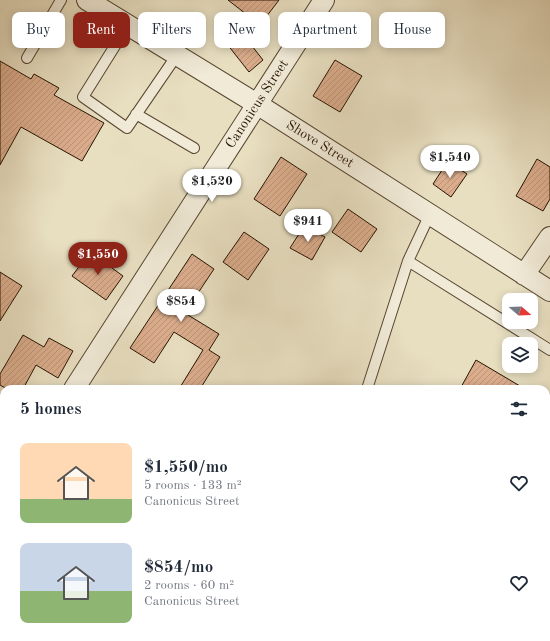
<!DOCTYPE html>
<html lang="en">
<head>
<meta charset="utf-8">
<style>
	:root { --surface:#fff; --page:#f6f6f7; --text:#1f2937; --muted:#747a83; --accent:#8f2418 }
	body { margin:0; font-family:"Old Standard TT",serif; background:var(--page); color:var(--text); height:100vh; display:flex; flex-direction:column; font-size:15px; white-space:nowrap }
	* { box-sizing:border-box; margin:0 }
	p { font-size:13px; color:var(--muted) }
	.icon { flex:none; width:22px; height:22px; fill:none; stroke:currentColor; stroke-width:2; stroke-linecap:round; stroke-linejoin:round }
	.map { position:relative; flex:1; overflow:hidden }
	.panel { position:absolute; left:0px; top:385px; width:550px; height:256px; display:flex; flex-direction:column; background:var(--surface); border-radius:12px 12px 0 0; box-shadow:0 2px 10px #0003 }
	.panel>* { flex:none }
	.guide { position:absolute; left:12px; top:12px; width:526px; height:36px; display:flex; gap:8px }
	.needle { width:26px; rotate:109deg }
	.fabs { position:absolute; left:502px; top:293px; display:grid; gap:8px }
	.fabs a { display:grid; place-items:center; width:36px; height:36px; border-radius:8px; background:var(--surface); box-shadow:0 2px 10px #0003; font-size:20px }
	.price { position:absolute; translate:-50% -34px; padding:0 9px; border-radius:14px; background:#fff; color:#222; font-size:13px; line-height:26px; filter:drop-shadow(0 1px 2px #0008) }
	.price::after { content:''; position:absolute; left:50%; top:24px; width:12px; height:9px; margin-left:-6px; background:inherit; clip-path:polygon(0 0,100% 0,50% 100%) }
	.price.on { background:var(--accent); color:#fff }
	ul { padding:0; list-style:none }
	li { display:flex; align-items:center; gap:12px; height:100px; padding:0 20px }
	li span { display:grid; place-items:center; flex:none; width:112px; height:80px; border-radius:8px; color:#555 }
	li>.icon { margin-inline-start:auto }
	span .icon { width:48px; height:48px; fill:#fffc; stroke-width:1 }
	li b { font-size:17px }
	h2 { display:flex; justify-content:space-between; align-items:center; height:48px; padding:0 20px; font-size:17px }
	.chip { padding:0 14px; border-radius:8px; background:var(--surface); box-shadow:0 2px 10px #0003; font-size:14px; line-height:36px }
	.chip.on { background:var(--accent); color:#fff }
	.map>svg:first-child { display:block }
	.forest { fill:url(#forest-firs); stroke:#6e6a4a }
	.building { fill:url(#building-hatch); stroke:#271300 }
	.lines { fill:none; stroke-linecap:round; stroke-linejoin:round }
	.service-casing { stroke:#574630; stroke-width:12 }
	.minor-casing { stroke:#574630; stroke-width:22 }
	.service { stroke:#f0ead7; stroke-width:10 }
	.minor { stroke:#f0ead7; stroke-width:20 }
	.labels { text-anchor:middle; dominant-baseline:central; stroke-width:3.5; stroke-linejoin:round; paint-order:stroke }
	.street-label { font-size:14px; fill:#271300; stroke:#f0ead7 }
</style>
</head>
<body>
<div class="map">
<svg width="550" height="641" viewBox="0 0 550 641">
	<defs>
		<pattern id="forest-firs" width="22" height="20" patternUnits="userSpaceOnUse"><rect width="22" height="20" fill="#b5c294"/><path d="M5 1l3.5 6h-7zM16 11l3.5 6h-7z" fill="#9ca67e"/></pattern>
		<pattern id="building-hatch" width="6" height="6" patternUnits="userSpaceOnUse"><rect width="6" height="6" fill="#dbad8d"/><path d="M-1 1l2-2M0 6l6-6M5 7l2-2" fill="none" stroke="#bc9478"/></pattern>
	</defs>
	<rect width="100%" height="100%" fill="#e8dfc1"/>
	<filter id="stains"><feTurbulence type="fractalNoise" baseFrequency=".005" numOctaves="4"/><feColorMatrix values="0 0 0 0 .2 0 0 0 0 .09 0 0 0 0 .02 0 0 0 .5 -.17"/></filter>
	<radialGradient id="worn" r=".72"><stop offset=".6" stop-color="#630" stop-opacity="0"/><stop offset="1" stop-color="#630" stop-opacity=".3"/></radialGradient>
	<path class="forest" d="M0 591 4 592V637H90L92 641H0Z"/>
	<path class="building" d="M228 0H279L260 25Z
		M241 32 263 60 249 72 227 44Z
		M335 60 362 76 340 112 313 96Z
		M0 61 31 79 34 74 59 88 54 95 104 123 82 161 21 127 0 165Z
		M281 157 307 174 280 216 254 199Z
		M537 159 550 167V199L543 211 516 196Z
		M448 161 467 174 451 197 433 184Z
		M348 209 377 229 361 252 332 232Z
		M304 226 325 237 312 260 290 248Z
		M244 232 269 249 248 280 223 262Z
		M90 252 123 276 106 300 72 276Z
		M192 254 214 269 194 299 198 301 188 315 219 334 209 350 220 357 200 389H179L203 350 174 332 154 363 130 348Z
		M0 272 22 286 0 321Z
		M23 335 44 347 49 338 73 351 58 378 36 365 23 389H7L0 385V374Z
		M476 360 525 389H460Z"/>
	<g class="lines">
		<defs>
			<path id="service" d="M128 25 83 97 127 128 177 55
				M27 58 61 0
				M136 114 194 148
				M430 214 408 261 550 350
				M367 389 408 261"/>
			<path id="minor" d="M87 0 257 104 550 291
				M524 275 550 237
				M74 389 324 0
				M0 504 4 497"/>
		</defs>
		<use href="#service" class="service-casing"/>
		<use href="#minor" class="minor-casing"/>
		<use href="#service" class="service"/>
		<use href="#minor" class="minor"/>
	</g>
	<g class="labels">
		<g class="street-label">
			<text transform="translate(257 104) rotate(-57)">Canonicus Street</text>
			<text transform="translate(320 144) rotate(32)">Shove Street</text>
		</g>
	</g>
	<rect width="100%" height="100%" filter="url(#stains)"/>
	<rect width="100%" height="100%" fill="url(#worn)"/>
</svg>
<div class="fabs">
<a><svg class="needle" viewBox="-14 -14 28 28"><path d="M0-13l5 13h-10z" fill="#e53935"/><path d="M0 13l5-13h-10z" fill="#747a83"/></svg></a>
<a><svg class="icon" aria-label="layers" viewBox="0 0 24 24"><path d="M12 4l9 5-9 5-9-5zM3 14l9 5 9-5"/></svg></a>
</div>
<b class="price" style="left:450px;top:179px">$1,540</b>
<b class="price" style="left:212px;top:203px">$1,520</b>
<b class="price" style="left:308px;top:243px">$941</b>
<b class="price on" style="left:98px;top:276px">$1,550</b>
<b class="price" style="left:181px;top:323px">$854</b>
<div class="guide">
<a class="chip">Buy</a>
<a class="chip on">Rent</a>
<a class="chip">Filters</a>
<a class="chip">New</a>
<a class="chip">Apartment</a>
<a class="chip">House</a>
</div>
<section class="panel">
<h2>5 homes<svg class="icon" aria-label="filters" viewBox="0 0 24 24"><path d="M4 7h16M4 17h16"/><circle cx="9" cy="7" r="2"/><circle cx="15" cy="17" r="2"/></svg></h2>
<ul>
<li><span style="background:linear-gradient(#ffd9b3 70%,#8fb573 0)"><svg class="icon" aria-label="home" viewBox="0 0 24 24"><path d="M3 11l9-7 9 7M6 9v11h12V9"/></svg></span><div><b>$1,550/mo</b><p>5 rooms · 133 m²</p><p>Canonicus Street</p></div><svg class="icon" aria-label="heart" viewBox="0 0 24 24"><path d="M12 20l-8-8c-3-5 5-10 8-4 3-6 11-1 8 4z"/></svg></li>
<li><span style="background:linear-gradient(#c9d6e8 60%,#8fb573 0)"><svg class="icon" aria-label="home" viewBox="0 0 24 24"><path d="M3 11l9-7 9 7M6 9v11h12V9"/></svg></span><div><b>$854/mo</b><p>2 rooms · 60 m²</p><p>Canonicus Street</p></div><svg class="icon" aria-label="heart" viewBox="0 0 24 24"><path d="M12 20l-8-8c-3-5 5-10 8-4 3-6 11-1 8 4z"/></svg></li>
</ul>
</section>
</div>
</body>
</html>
